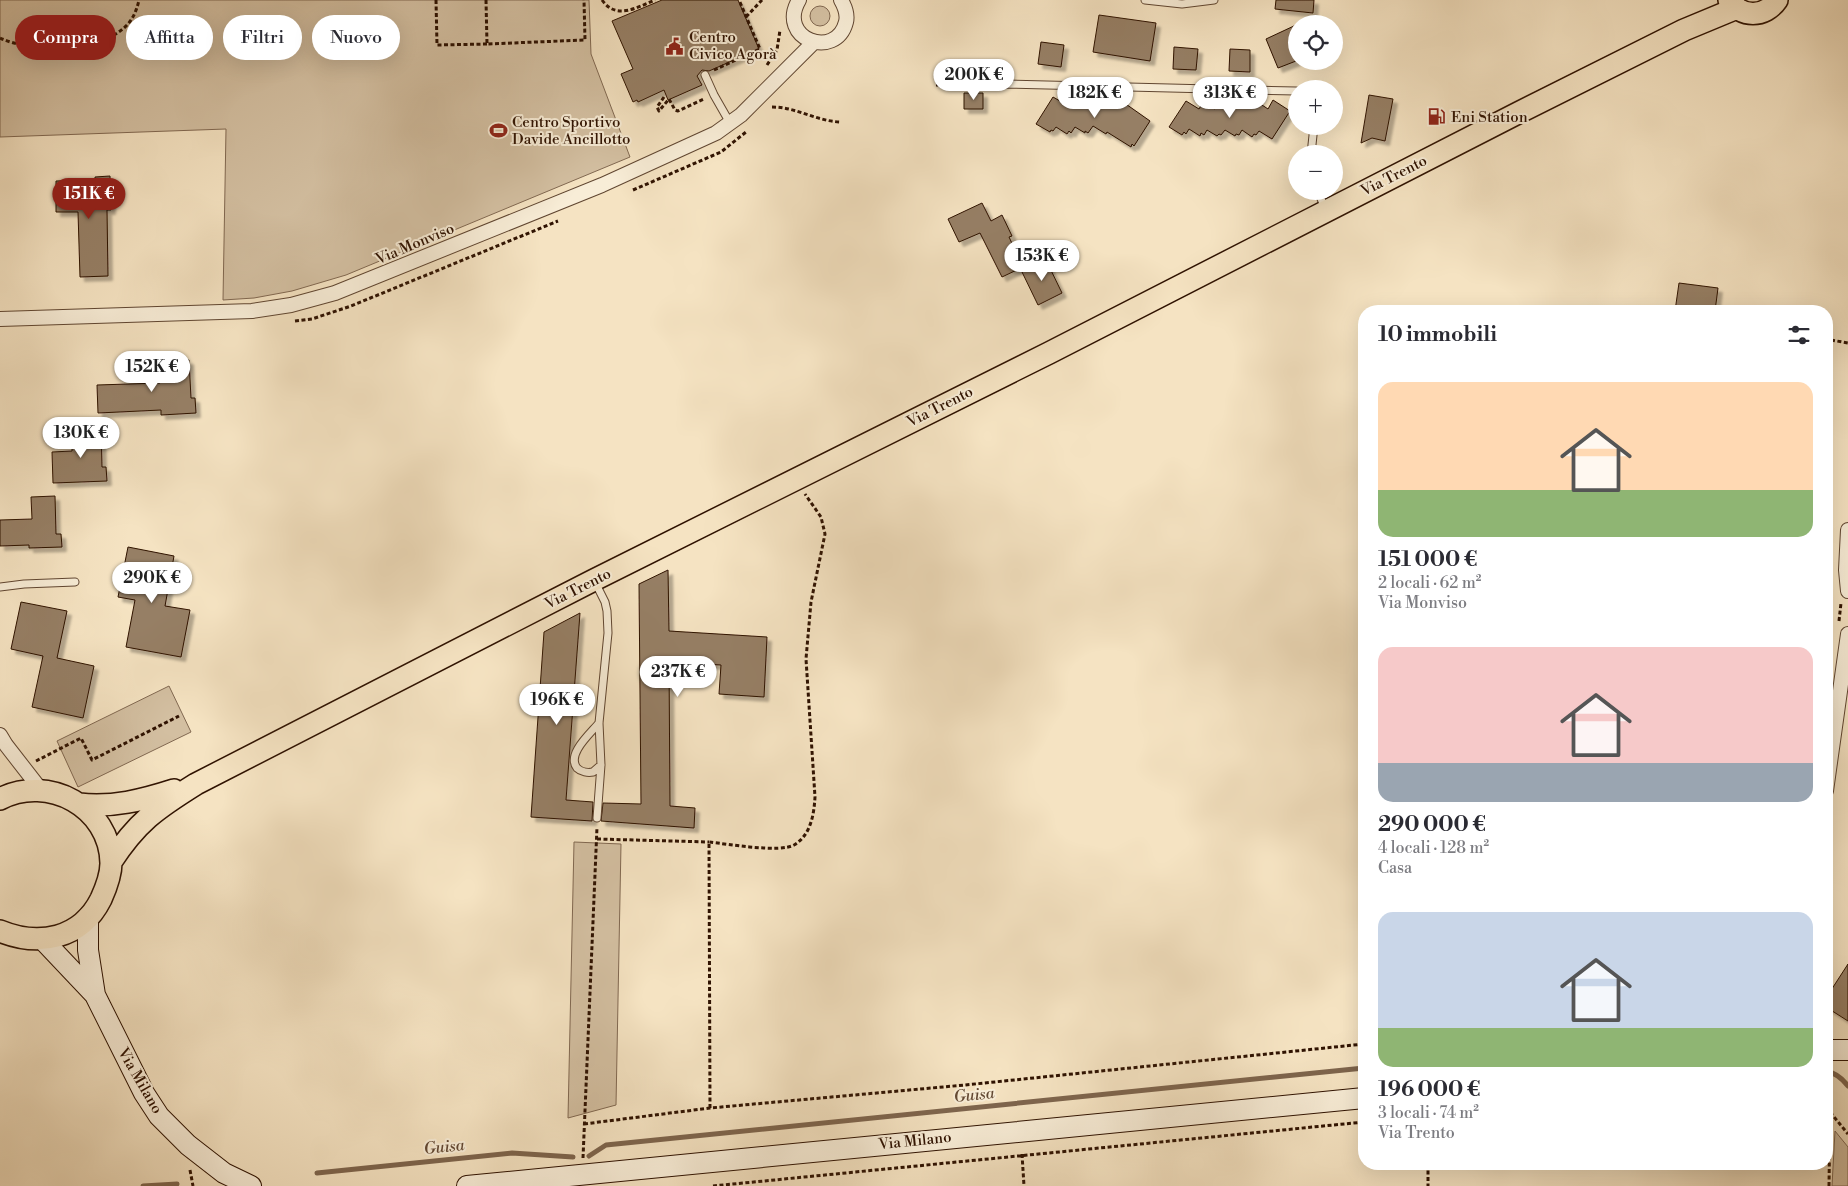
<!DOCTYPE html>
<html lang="it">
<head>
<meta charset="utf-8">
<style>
	:root { --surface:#fff; --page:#f2f2f3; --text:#2b2b33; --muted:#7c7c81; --accent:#8f2418 }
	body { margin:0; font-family:"Libre Bodoni",serif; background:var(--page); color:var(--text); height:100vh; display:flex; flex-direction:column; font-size:19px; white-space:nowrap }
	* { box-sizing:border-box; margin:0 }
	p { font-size:16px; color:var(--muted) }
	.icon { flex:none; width:28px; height:28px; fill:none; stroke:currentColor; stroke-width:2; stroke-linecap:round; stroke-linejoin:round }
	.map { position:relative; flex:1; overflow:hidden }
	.panel { position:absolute; left:1358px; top:305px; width:475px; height:865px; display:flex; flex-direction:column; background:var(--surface); border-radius:20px; box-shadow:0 5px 20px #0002 }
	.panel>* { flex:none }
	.top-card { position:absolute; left:15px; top:15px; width:475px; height:45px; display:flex; gap:10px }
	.buttons { position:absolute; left:1288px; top:15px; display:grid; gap:10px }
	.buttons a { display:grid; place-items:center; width:55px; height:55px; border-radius:50%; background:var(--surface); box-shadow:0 5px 20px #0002; font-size:25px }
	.price { position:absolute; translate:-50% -42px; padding:0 11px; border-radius:18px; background:#fff; color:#222; font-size:16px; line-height:32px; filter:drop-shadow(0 1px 2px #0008) }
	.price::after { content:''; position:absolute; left:50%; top:30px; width:15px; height:11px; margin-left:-8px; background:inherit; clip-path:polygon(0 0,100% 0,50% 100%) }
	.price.selected { background:var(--accent); color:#fff }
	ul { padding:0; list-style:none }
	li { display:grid; align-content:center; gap:10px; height:265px; padding:0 20px }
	li span { display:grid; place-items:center; height:155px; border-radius:15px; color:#555 }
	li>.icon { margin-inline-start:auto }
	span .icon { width:90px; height:90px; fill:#fffc; stroke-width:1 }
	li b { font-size:21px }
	h2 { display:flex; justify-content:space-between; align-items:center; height:60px; padding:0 20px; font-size:21px }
	.pill { padding:0 18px; border-radius:22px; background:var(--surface); box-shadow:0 5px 20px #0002; font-size:18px; line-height:45px }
	.pill.selected { background:var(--accent); color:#fff }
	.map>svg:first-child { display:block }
	.green { fill:#d3bfa1; stroke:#816851 }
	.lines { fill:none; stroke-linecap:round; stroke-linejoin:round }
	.stream { stroke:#7e654d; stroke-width:5 }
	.building { fill:#967f65; stroke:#2f1201; filter:url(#shadow) }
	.lane-casing { stroke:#604631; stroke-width:9 }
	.street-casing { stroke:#604631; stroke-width:16 }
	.secondary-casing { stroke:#2f1201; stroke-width:22 }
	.primary-casing { stroke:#2f1201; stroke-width:24 }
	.path { stroke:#2f1201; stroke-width:3; stroke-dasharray:4 2.5; stroke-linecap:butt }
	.lane { stroke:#f8edd7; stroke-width:7 }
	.street { stroke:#f8edd7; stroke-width:14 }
	.secondary { stroke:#f8edd7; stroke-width:20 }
	.primary { stroke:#f5e3c2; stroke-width:21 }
	.labels { text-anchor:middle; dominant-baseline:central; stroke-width:4; stroke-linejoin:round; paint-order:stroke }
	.poi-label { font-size:15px; fill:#2f1201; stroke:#f8edd7; text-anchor:start }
	.street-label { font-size:15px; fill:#2f1201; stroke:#f8edd7 }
	.water-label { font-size:16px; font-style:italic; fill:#634934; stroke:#f8edd7 }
</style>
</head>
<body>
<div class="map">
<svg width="1848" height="1186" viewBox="0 0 1848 1186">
	<defs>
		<filter id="shadow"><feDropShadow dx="4.5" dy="4.5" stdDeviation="1" flood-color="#0004"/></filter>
	</defs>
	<rect width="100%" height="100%" fill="#f5e3c2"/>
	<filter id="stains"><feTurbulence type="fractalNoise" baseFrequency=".004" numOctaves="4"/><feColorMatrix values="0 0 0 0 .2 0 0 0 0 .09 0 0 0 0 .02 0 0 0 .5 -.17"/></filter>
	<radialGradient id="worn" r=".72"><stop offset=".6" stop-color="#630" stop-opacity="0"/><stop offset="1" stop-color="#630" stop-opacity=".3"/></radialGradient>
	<path class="green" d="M0 0H589L591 54 630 157 346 275 292 291 254 298 223 300 226 129 0 137Z
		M810 16a10 10 0 1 1 20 0a10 10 0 1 1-20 0Z
		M169 686 191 732 78 787 57 741Z
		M574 842 621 844 616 1105 568 1118Z
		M1835 1131 1848 1147V1186H1832Z"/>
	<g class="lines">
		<path class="stream" d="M1826 1071C1836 1073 1842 1078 1848 1086
			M589 1156 606 1145 1364 1068
			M317 1173 512 1153 573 1157
			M143 1186 177 1184"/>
	</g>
	<path class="building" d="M662 0H738L759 49 709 71 702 70 697 76 702 85 668 100 664 90 638 102 637 100 633 102 621 74 633 69 612 21Z
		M1276 0H1314L1313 13 1275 9Z
		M1099 15 1156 23 1150 61 1093 52Z
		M1296 25V61L1278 68 1266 39Z
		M1041 42 1064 45 1061 67 1038 64Z
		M1174 47 1198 49 1196 70 1173 69Z
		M1230 49 1250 50V72L1229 71Z
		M964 93H983V109H964Z
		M1369 95 1393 99 1385 141 1372 138 1361 143Z
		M1053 97 1067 105 1072 97 1085 106 1090 98 1102 105 1107 97 1121 106 1123 102 1150 121 1134 146 1132 144 1131 147 1107 132 1106 134 1093 126 1088 133 1085 131V133L1075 127 1071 133 1069 131 1067 134 1056 127 1053 131 1051 130 1050 132 1036 124Z
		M1238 100 1251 108 1256 101 1268 109 1273 100 1290 111 1272 139 1259 131 1256 135 1254 134 1252 137 1242 130 1239 135 1236 134 1235 136 1225 130 1221 135 1219 134 1217 136 1207 130 1204 135 1201 133 1200 136 1189 129 1186 134 1184 132 1182 135 1169 127 1186 101 1199 109 1203 102 1215 109 1221 101 1233 109Z
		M110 176 111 210H107L108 276 80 277 78 212H56V181L95 180V177Z
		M982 203 991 221 1002 215 1012 236 1009 237 1023 267 1002 277 980 233 959 242 948 219Z
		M1046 260 1062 293 1038 305 1022 272Z
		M1679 283 1718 288 1715 311H1675Z
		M189 360 191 398H195L196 413 161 415V410L98 413 97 385 160 383 159 362Z
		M101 428 102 467H106L107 481 53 483 52 452 72 451V429Z
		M55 496 56 534H61L62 547 29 548V545L0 546V520L32 519 31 497Z
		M128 547 174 556 165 606 190 610 181 657 126 647 135 600 118 597Z
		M668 570 669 631 767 637 764 697 719 694 721 665 669 662 670 806 695 808 694 828 601 821 603 803 641 804 639 584Z
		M21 602 67 611 57 658 94 666 83 718 32 707 43 656 11 649Z
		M580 613 566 800 593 802 592 821 531 817 544 632Z
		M1848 964V1021L1826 1007V998Z"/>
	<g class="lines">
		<defs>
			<path id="lane" d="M1145 0 1182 4 1214 0
				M705 75 714 95 730 123
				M968 85 1004 84 1296 91
				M1311 154 1314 126
				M1318 191 1325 209
				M595 582 605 602 607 611 608 633 599 723 601 765 597 818
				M0 587 24 584 75 582
				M599 723C591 733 566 754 577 768 581 772 588 773 593 772L601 765"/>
			<path id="street" d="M799 0C776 39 836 61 846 22 848 14 845 7 841 0
				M0 319 252 311 291 305 335 293 602 185 716 133 741 115 814 42
				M1848 530 1846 570 1848 591
				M0 735 6 745 41 790
				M1826 791 1848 634"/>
			<path id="secondary" d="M88 917V950L95 995 144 1093 159 1116 188 1145 224 1173 251 1186
				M42 939 95 995
				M1826 1050H1848
				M467 1186 1364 1098"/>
			<path id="primary" d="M1729 0C1741 18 1765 18 1777 0
				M0 799C48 774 110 807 111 863 111 875 106 888 101 899 81 939 39 947 0 931
				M79 804C112 808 143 800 174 790
				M111 862C137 822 156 809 196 784L594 580 1049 353 1518 113 1684 30 1737 8"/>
		</defs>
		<use href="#lane" class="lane-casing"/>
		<use href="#street" class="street-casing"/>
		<use href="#secondary" class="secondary-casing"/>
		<use href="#primary" class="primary-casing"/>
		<path class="path" d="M436 0 437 45 487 44
			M486 0 487 44 585 40 584 0
			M602 0C616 20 636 8 655 0
			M746 17 762 0
			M0 38C35 54 100 54 128 24 134 17 137 9 139 0
			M767 65 777 50 780 30
			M714 70 760 49 739 0
			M936 85H957
			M664 97 657 107 659 111 669 99 675 110 678 111 704 99
			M772 107C796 107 816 121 840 122
			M633 190 721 152 746 132
			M295 321 312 319 351 306 558 221
			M1831 340 1848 343
			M1839 621 1841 603
			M36 761 81 738 92 760 179 716
			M597 839 709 842
			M1826 1107 1848 1134
			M710 1108 709 842C728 844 779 853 794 845 811 835 814 814 815 797L806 659 811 602 825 534 821 517 805 494
			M584 1124 710 1108 965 1085 1364 1044
			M1022 1154 1024 1186
			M583 1158 597 827
			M1428 1164V1186
			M190 1170 193 1186
			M713 1186 1364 1122
			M1829 1186 1830 1111"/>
		<use href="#lane" class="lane"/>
		<use href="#street" class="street"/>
		<use href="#secondary" class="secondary"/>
		<use href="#primary" class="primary"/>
	</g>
	<defs>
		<symbol id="civic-bare" viewBox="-9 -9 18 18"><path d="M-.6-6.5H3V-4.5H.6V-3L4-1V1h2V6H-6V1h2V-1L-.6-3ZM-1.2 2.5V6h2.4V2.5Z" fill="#8f2418" stroke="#f8edd7" stroke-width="2.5" paint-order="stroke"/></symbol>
		<symbol id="fuel-bare" viewBox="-9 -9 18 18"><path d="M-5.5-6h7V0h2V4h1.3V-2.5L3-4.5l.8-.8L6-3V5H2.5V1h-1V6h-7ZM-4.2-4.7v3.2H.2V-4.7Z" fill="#8f2418" stroke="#f8edd7" stroke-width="2.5" paint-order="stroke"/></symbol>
		<symbol id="stadium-bare" viewBox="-9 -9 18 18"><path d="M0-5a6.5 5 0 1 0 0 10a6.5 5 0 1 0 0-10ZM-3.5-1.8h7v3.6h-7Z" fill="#8f2418" stroke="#f8edd7" stroke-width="2.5" paint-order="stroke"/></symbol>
	</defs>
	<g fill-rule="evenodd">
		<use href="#civic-bare" x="662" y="34" width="25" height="25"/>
		<use href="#fuel-bare" x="1424" y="104" width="25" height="25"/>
		<use href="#stadium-bare" x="486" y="118" width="25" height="25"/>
	</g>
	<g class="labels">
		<g class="poi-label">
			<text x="689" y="37">Centro<tspan x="689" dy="17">Civico Agorà</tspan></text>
			<text x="1451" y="117">Eni Station</text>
			<text x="512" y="122">Centro Sportivo<tspan x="512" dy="17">Davide Ancillotto</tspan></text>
		</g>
		<g class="street-label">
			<text transform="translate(1394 176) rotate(-27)">Via Trento</text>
			<text transform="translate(415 244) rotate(-23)">Via Monviso</text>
			<text transform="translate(940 407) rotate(-27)">Via Trento</text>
			<text transform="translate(578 589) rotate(-27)">Via Trento</text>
			<text transform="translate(140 1081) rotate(60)">Via Milano</text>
			<text transform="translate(915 1141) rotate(-6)">Via Milano</text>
		</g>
		<g class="water-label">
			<text transform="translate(974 1095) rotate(-6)">Guisa</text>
			<text transform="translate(444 1147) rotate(-6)">Guisa</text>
		</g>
	</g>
	<rect width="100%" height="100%" filter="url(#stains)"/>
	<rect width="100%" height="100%" fill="url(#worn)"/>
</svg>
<div class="buttons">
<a><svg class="icon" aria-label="locate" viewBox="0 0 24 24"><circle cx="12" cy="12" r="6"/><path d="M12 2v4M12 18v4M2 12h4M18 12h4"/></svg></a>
<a>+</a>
<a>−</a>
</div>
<b class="price" style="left:974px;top:101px">200K €</b>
<b class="price" style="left:1095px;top:119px">182K €</b>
<b class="price" style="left:1230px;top:119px">313K €</b>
<b class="price selected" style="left:89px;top:220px">151K €</b>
<b class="price" style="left:1042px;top:282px">153K €</b>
<b class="price" style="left:152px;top:393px">152K €</b>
<b class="price" style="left:81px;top:459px">130K €</b>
<b class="price" style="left:152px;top:604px">290K €</b>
<b class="price" style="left:678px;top:698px">237K €</b>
<b class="price" style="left:557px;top:726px">196K €</b>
<div class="top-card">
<a class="pill selected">Compra</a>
<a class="pill">Affitta</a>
<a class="pill">Filtri</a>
<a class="pill">Nuovo</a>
</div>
<section class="panel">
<h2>10 immobili<svg class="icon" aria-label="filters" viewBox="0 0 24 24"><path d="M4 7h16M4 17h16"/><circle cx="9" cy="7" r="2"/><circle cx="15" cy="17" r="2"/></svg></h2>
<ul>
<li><span style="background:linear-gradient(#ffd9b3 70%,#8fb573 0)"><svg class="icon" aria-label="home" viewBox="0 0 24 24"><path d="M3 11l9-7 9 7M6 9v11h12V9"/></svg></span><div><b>151 000 €</b><p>2 locali · 62 m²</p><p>Via Monviso</p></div></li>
<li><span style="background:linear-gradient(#f6c9c9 75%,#9aa5b1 0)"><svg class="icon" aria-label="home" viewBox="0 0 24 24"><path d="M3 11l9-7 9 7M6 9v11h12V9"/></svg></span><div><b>290 000 €</b><p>4 locali · 128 m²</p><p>Casa</p></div></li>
<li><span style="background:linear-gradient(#c9d6e8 75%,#8fb573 0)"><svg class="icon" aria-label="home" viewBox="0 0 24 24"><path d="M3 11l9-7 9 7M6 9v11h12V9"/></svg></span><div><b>196 000 €</b><p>3 locali · 74 m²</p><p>Via Trento</p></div></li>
</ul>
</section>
</div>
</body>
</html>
